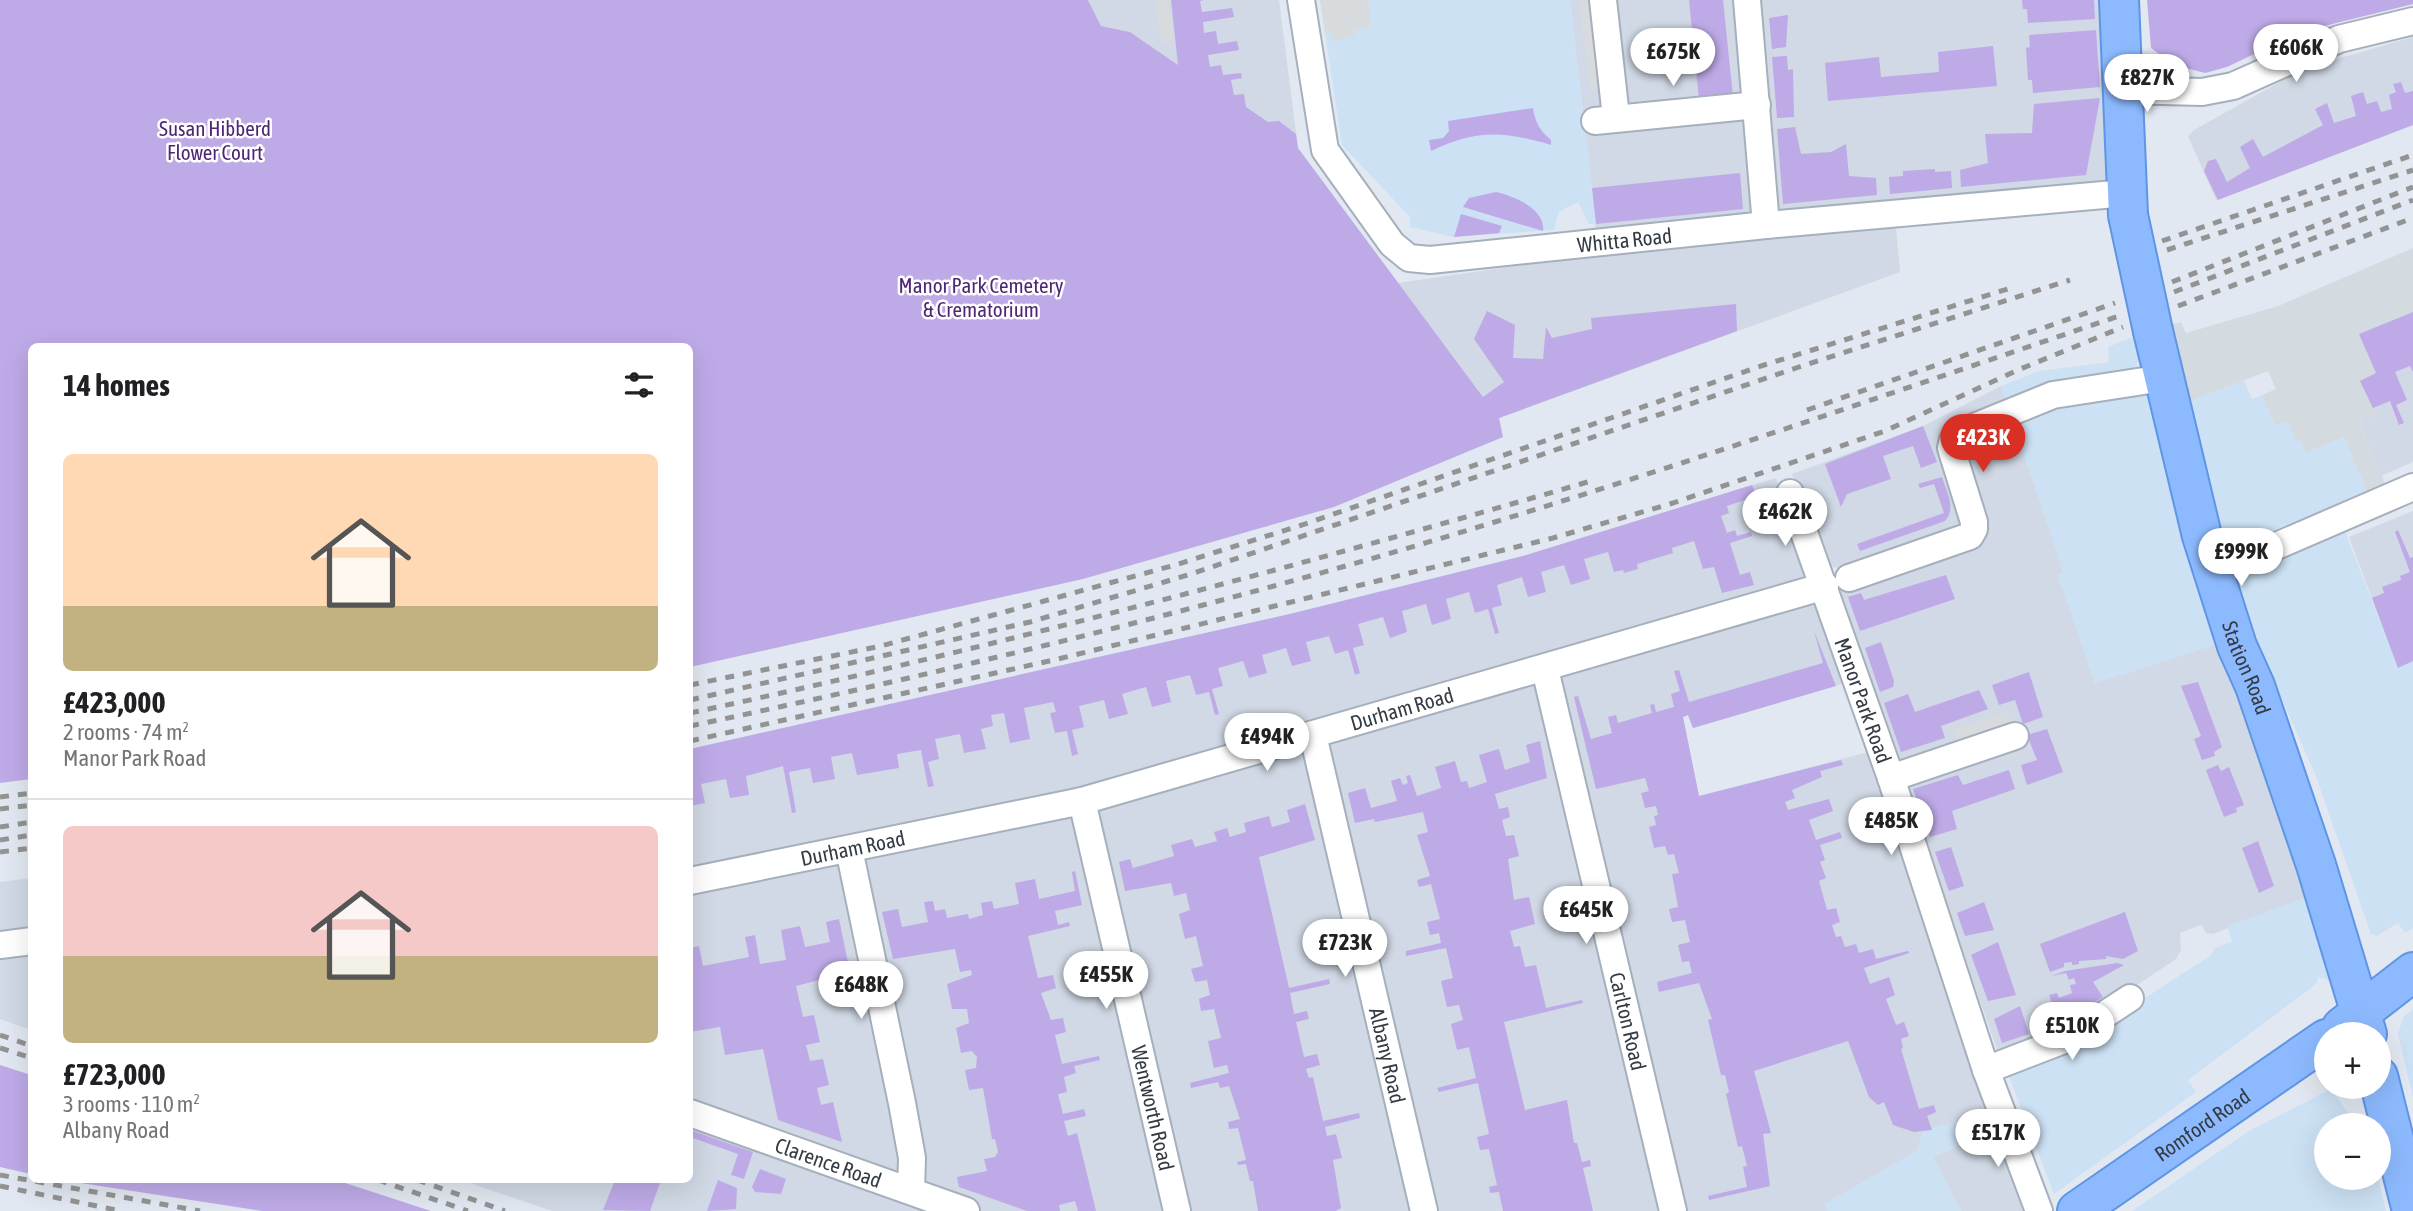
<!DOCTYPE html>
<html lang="en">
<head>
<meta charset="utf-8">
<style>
	:root { --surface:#fff; --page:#f6f6f6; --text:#202124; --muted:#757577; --line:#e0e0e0; --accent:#d93025 }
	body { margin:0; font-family:"Asap Condensed",sans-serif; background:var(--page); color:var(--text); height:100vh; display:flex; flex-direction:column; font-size:26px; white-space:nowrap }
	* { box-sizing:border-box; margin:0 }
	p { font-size:23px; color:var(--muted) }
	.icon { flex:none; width:38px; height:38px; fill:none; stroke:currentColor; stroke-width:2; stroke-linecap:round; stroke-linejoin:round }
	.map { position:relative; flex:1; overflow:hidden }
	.details { position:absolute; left:28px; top:343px; width:665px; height:840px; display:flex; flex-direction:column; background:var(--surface); border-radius:10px; box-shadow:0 7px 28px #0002 }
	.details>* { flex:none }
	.tools { position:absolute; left:2314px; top:1022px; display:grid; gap:14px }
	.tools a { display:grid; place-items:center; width:77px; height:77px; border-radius:50%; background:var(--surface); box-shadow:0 7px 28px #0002; font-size:35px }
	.price { position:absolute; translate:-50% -60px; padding:0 16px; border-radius:24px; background:#fff; color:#222; font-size:23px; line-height:46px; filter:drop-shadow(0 2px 4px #0008) }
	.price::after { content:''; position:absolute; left:50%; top:42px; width:21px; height:16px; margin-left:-10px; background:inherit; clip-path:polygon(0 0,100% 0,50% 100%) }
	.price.on { background:var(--accent); color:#fff }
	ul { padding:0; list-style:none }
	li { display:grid; align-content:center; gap:14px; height:371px; padding:0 35px }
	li+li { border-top:2px solid var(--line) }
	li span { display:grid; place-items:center; height:217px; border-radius:10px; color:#555 }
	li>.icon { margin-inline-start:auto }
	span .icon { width:126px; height:126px; fill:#fffc; stroke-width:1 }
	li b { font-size:30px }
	h2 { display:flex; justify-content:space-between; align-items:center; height:84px; padding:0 35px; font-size:30px }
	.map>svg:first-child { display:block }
	.residential { fill:#d0d9e5 }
	.commercial { fill:#cce1f4 }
	.industrial { fill:#d4dbe0 }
	.green { fill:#beaae7 }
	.parking { fill:#d8dbde }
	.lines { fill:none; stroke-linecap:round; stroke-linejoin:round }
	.street-casing { stroke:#a5b0bc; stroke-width:30 }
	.primary-casing { stroke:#5e95e4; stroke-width:42 }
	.street { stroke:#fff; stroke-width:26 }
	.primary { stroke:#8dbaff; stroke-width:38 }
	.rail { stroke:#939393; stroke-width:5; stroke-dasharray:9 9; stroke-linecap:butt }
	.primary-bridge-casing { stroke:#5e95e4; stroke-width:42; stroke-linecap:butt }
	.primary-bridge { stroke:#8dbaff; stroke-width:38 }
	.labels { text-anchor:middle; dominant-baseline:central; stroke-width:5; stroke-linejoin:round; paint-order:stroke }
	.park-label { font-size:21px; fill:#4e2674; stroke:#fff }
	.street-label { font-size:21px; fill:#333b43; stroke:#fff }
</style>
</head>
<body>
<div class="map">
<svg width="2413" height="1211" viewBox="0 0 2413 1211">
	<rect width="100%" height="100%" fill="#e2e8f1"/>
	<path class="residential" d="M1088 0H1279L1298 148 1130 32 1101 26Z
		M1570 0H2104L2110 178 2102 184 1894 205 1900 272 1499 418 1398 283 1584 256 1596 224Z
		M2413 37V125L2216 200 2188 136 2194 130 2303 69Z
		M2413 312V462L2381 476 2360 421 2359 334Z
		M2001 386 2052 537 2064 573 2059 575 2095 683 2217 644 2226 656 2309 896 2213 934 2206 933 2201 925 2180 933 2181 950 2176 959 2128 991 2069 1024 1998 1052 1839 600 1840 593 1848 587 1841 569 1826 565 1819 555 1792 474 1923 426Z
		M1776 478 1805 573 1845 683 1693 728 1688 715 1683 717 1699 796 1869 752 2028 1211H1961L1933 1157 1987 1132 1932 1130 1923 1131 1917 1151 1825 1204 1827 1211H552L461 1180H690V749L1294 613 1523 556Z
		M2413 511V661L2398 668 2349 537Z
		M31 878V1030L0 1019V882Z"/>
	<path class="commercial" d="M1320 0H1570L1596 224H1589L1578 202 1559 212 1554 230 1454 237 1410 227V217L1342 145Z
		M2140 334 2145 356 2139 358 2137 365 2143 394 2150 395 2217 644 2095 683 2058 576 2063 573 2052 537 2001 386 2039 371 2109 362 2108 347Z
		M2244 380 2252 399 2262 395 2275 426 2288 422 2296 441 2300 440 2306 453 2344 437 2367 492 2254 538 2251 549 2228 555 2219 544 2185 403Z
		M2345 532 2398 667 2413 661V928L2405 933 2398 923 2377 936 2371 934 2315 774 2267 665 2250 652 2231 582 2236 576Z
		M2309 896 2336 982 2318 977 2316 984 2307 991 2188 1080 2196 1092 2054 1194 2008 1074 2015 1069 2018 1074 2133 1006 2211 955 2215 948 2232 941 2227 926Z
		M2413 1009V1097L2398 1034 2403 1017Z
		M2331 1089 2357 1125H2326V1178H2378L2386 1211H2132L2249 1131Z
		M1981 1113 1988 1131 1933 1157 1961 1211H1827L1825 1204 1917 1151 1923 1131Z"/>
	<path class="industrial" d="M2413 248V312L2359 334 2376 374 2360 381 2376 415 2360 422 2385 484 2367 492 2344 437 2306 453 2300 440 2296 442 2288 422 2275 426 2262 395 2276 389 2268 371 2185 403 2164 327 2181 322 2186 333 2278 306Z"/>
	<path class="green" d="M0 0H1088L1101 26 1130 32 1178 65 1171 0H1204L1200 1 1202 12 1232 8 1234 17 1203 22 1204 33 1216 31 1218 44 1237 41 1239 50 1208 55 1210 67 1221 65 1223 75 1241 73 1242 78 1231 80 1234 95 1244 94 1246 107 1268 122 1279 121 1296 134 1298 148 1483 397 1504 382 1474 339 1487 311 1515 325 1513 358 1543 359 1546 327 1552 338 1592 329 1591 318 1736 304 1737 331 1499 418 1503 437 1334 507 1083 579 690 667V346H32L31 779 0 783Z
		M1689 0H1723L1733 97 1699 100Z
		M2022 0H2094L2095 19 2028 23 2027 9H2023Z
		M2147 0H2413V4L2300 32 2227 67 2205 73 2174 65 2151 48Z
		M1788 15 1786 47 1772 49 1769 18Z
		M2096 30 2100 87 2033 93 2032 80H2028L2026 48 2030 47 2029 35Z
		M1993 46 1997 86 1828 101 1825 63 1879 57 1881 77 1939 72 1938 52Z
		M1787 56 1788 70 1793 69 1794 117 1777 118 1772 57Z
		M2401 82 2405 93 2413 91V125L2218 200 2204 171 2208 161 2216 159 2227 182 2250 168 2240 147 2253 139 2263 157 2323 125 2315 109 2327 103 2334 123 2356 116 2351 96 2363 92 2367 104 2377 101 2381 112 2392 109 2389 95 2396 92 2393 84Z
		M2100 98 2086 175 1961 187 1960 170 1988 163 1985 134 2032 133 2034 104Z
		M1533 108C1535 122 1540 131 1551 140V145C1502 131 1477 129 1431 151L1429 140 1443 138 1449 131 1448 121Z
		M1795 127 1801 154 1831 152 1846 144 1849 176 1876 178 1877 195 1783 204 1777 129Z
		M1935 169V172L1951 171 1952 188 1890 194 1889 177 1903 176V171Z
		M1740 173 1743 209 1596 224 1592 188Z
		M1496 192C1514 196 1546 209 1543 231L1463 207 1469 198Z
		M1461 214 1502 226 1499 233 1454 237Z
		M2413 312V372L2410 366 2395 372 2407 400 2396 405 2404 423 2399 425 2390 401 2373 408 2360 381 2376 373 2359 334Z
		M1923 426 1937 462 1921 468 1913 446 1883 456 1891 479 1847 494 1841 507 1825 464Z
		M1942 477C1946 491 1957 508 1945 521L1860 551 1857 544 1944 513 1934 484 1920 488 1918 484Z
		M1752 485 1756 496 1727 506 1729 513 1721 516 1727 533 1735 530 1737 536 1751 532 1752 536 1730 543 1740 575 1750 572 1754 585 1722 593 1714 567 1703 569 1694 541 1672 548 1673 553 1637 564 1638 569 1624 573 1623 570 1614 572 1608 552 1584 559 1590 579 1571 585 1564 565 1541 572 1546 592 1528 597 1522 577 1497 585 1502 605 1492 608 1499 633 1495 634 1488 609 1475 613 1469 592 1446 599 1451 619 1432 625 1426 604 1402 611 1407 632 1390 638 1383 617 1358 624 1364 645 1353 648 1360 673 1355 675 1348 650 1335 654 1329 636 1306 642 1311 661 1292 666 1286 648 1262 655 1267 673 1249 678 1243 661 1218 668 1223 686 1212 689 1219 714 1215 715 1209 692 1196 695 1190 675 1166 681 1171 702 1152 707 1146 687 1122 694 1128 714 1109 719 1104 700 1079 706 1084 727 1072 730 1078 754 1072 756 1067 731 1055 733 1050 713 1056 712 1053 702 1024 708 1030 739 1010 743 1004 713 991 715 993 726 981 729 986 749 964 753 960 734 935 739 939 759 928 762 934 786 928 787 921 750 897 754 899 768 857 775 852 753 831 757 835 779 813 783 810 768 789 772 796 812 792 813 783 766 746 776 749 795 730 798 726 779 701 784 705 803 690 806V749L1294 613 1523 556Z
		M2398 530 2410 558 2413 557V661L2398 668 2372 598 2384 593 2382 587 2401 580 2400 576 2410 572 2395 532Z
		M1946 575 1955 599 1860 631 1848 597 1861 593 1864 600Z
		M1814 631 1836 686 1693 728 1688 715 1683 717 1699 796 1841 760 1843 765 1820 771 1822 777 1792 790 1795 798 1785 802 1788 810 1829 799 1833 811 1809 820 1816 840 1840 832 1842 838 1820 845 1825 860 1820 862 1826 878 1819 881 1827 910 1836 908 1840 922 1832 925 1836 937 1841 936 1845 947 1856 944 1859 953 1873 949 1876 959 1908 951 1909 953 1864 968 1870 984 1889 977 1895 995 1886 999 1896 1025 1904 1022 1909 1036 1901 1039 1903 1048 1901 1049 1919 1109 1934 1105 1936 1112 1927 1116 1932 1130 1914 1132 1893 1125 1884 1102 1878 1105 1869 1097 1848 1041 1754 1071 1771 1133 1763 1134 1770 1186 1709 1200 1708 1196 1747 1187 1743 1167 1747 1166 1742 1146 1738 1147 1726 1094 1729 1092 1725 1075H1721L1708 1020 1712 1019 1699 983 1659 992 1657 982 1692 973 1689 961 1682 962 1678 945 1690 942 1685 920 1672 922 1669 909 1678 907 1672 874 1679 873 1674 854 1668 855 1665 846 1654 848 1649 827 1656 825 1654 816 1658 815 1656 806 1645 808 1641 793 1649 791 1645 778 1596 789 1574 697 1578 696 1591 739 1612 733 1608 717 1616 715 1618 723 1652 713 1650 705 1654 704 1656 712 1674 707 1671 694 1680 691 1674 671 1679 670 1689 702 1823 663Z
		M1881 642 1894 681 1893 687 1880 692 1865 648Z
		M2029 672 2043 717 2023 724 2015 700 1999 705 1992 685Z
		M2198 682 2222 747 2214 752 2215 756 2202 760 2194 739 2201 736 2181 686Z
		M1979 690 1988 709 1941 726 1945 738 1901 752 1884 703 1908 694 1915 712Z
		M2047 729 2063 772 2027 785 2021 765 2037 760 2027 735Z
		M1540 741 1547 778 1495 794 1499 809 1508 807 1510 817 1502 820 1506 836 1514 835 1519 856 1508 859 1514 900 1529 897 1535 924 1510 931 1514 947 1520 946 1525 967 1536 965 1546 1008 1582 1000 1583 1003 1504 1022 1525 1110 1567 1100 1574 1143H1577L1582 1162 1590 1160 1591 1166 1583 1168 1593 1211H1503L1499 1192 1490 1193 1489 1187 1497 1185 1489 1149 1480 1150 1477 1137 1489 1134 1478 1083 1439 1092 1437 1088 1476 1078 1469 1047 1457 1050 1451 1024 1463 1020 1459 1005 1447 1007 1441 981 1453 978 1446 948 1406 956V951L1441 943 1439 933 1430 935 1427 922 1440 919 1431 884 1419 887 1417 880 1430 876 1417 835 1428 832 1423 812 1375 822 1374 819 1355 823 1348 793 1365 788 1371 808 1397 801 1391 781 1400 778 1403 785 1408 783 1406 776 1410 775 1417 796 1441 788 1435 767 1455 761 1461 782 1467 781 1469 788 1487 782 1479 755 1499 749 1505 770 1530 762 1526 745Z
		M2218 765 2221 771 2229 767 2244 805 2236 808 2237 812 2224 817 2206 770Z
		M2009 770 2015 789 1952 811 1957 829 1930 837 1913 789 1958 775 1963 785Z
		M1305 804 1315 840 1259 857 1289 988 1329 979 1330 984 1290 993 1294 1014 1307 1011 1309 1019 1296 1022 1304 1057 1317 1054 1320 1065 1306 1069 1309 1078 1313 1077 1323 1121 1359 1113 1360 1118 1325 1127 1327 1136 1336 1134 1342 1158 1333 1160 1341 1208 1336 1211H1258L1253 1181H1250L1246 1164 1238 1165 1237 1162 1246 1160 1238 1128 1229 1129 1228 1122 1240 1119 1229 1086 1220 1088 1218 1082 1191 1088 1190 1083 1229 1073 1227 1065 1214 1068 1208 1041 1221 1038 1214 1009 1201 1011 1199 999 1210 995 1207 980 1195 982 1191 969 1203 966 1196 936 1185 939 1179 914 1190 910 1186 893 1174 896 1171 883 1125 891 1119 862 1130 859 1133 868 1174 856 1171 845 1192 839 1195 847 1217 841 1214 832 1227 828 1230 837 1246 832 1244 823 1269 816 1272 827 1290 822 1287 810Z
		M2258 841 2274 886 2259 893 2242 848Z
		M1951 847 1964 886 1949 891 1935 852Z
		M1075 871 1082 905 1055 911 1058 925 1069 922 1070 926 1028 936 1038 978 1053 975 1056 988 1041 993 1051 1020 1063 1018 1066 1032 1055 1035 1062 1064 1099 1056 1100 1060 1074 1066 1076 1073 1064 1077 1067 1092 1058 1094 1063 1114 1084 1109 1086 1116 1064 1121 1068 1136 1077 1133 1096 1211H1078L1075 1201 1059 1205 1060 1211H1027L959 1187 957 1177 987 1171 984 1159 995 1157 998 1152 995 1139H992L983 1088 969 1090 965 1070 976 1068 977 1057 972 1051 961 1053 956 1028 969 1023 967 1009H952L947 984 972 975 971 970 960 972 955 949 893 959 882 912 898 909 902 927 928 922 924 902 933 901 935 911 945 909 947 918 968 914 969 919 983 915 981 903 992 901 994 909 1019 904 1015 883 1035 879 1039 899 1075 891 1072 872Z
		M1984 902 1994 930 1965 936 1957 913Z
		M2125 912 2138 951 2123 959 2106 956V959L2079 961V964L2072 965V962L2064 963V967L2050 972 2040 944Z
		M839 919 850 972 796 986 803 1017 814 1015 820 1042 806 1045 810 1061 823 1059 829 1085 817 1088 821 1105 833 1102 842 1142 778 1120 763 1049 725 1055 720 1027 690 1032V969L693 967 690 948 699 946 703 966 749 957 745 937 755 935 760 964 786 960 781 930 800 926 805 947 830 942 826 922Z
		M1998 942 2016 995 1988 1001 1971 955Z
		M2117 963 2124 965 2093 982 2103 997 2059 1024 2049 995 2057 993 2059 998 2072 993 2070 985 2076 984 2074 978 2069 980 2066 973 2051 976 2065 971Z
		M2020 1006 2029 1034 2002 1043 1994 1019Z
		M0 1065 31 1075V1174L0 1167Z
		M690 1130 753 1152 744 1179 731 1175 738 1154 690 1137Z
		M760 1169 786 1179 781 1194 755 1192 752 1187Z
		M61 1180H336L431 1211H262Z
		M615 1180H661L650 1211 603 1210Z
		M718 1180 737 1188 736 1209 707 1211Z"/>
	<path class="parking" d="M1155 0H1168L1174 41 1161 42Z
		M1320 0H1368L1371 26 1354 30 1355 36 1333 42 1332 33 1325 34Z
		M1579 0H1597L1607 88 1591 89Z
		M2008 712 2012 725 1958 743 1953 730Z"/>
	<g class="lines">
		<defs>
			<g id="street">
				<path id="s1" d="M1301 0 1325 150 1392 244 1409 258 1430 260 1766 225 2126 193"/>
				<path d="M1603 0 1616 117"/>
				<path d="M1747 0 1766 225"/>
				<path d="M2122 90 2202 92 2233 86 2339 39 2413 21"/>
				<path d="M1595 121 1757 105"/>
				<path id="s2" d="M1790 493 1891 778 1986 1070 2039 1211"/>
				<path d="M2214 573 2413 487"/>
				<path d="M1849 578 1970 536 1974 529V522L1951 448 1953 440 1962 432 2053 395 2163 378"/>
				<path id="s3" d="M1545 669 1673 1211"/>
				<path id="s4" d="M1313 735 1424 1211"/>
				<path d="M1891 778 2015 736"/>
				<path id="s5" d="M1082 801 1177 1211"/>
				<path d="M849 849 902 1103 912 1158 911 1190"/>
				<path id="s6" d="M690 881 1082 801 1825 586"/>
				<path d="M0 945 32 941"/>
				<path d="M1986 1070 2069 1038 2130 998"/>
				<path id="s7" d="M690 1113 966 1211"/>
			</g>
			<g id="primary">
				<path d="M2119 0 2128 215"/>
				<path id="s8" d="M2153 331 2202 536 2237 646 2255 686 2316 865 2367 1034"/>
				<path d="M2342 1027 2413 972"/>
				<path d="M2378 1076 2412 1211"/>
				<path id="s9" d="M2077 1211 2326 1039"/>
			</g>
		</defs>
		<use href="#street" class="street-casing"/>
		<use href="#primary" class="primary-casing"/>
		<use href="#street" class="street"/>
		<use href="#primary" class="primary"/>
		<path class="rail" d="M2162 241 2413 155
			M2167 250 2413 170
			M2172 282 2413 187
			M2174 292 2413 200
			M2178 306 2413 218
			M1807 410 2115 303
			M690 685 881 646 1175 565 1302 525 1761 366 2014 287
			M690 700 1030 622 1191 574 1796 368 2070 280
			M690 713C993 648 1292 568 1591 481
			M690 726C934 675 1176 616 1415 546 1652 476 1886 395 2119 316
			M690 741 1058 659 1553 538 1673 503 1885 431 2018 370 2123 327
			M0 797 32 793
			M0 809 32 805
			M0 827 32 822
			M0 840 32 835
			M0 852 32 848
			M0 1035 32 1046
			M0 1048 32 1058
			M0 1175 200 1211
			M378 1180 468 1211
			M417 1180 505 1211
			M0 1186 121 1211"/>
		<defs>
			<path id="primary-bridge" d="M2128 215 2153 331"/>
		</defs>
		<use href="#primary-bridge" class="primary-bridge-casing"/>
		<use href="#primary-bridge" class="primary-bridge"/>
	</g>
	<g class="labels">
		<g class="park-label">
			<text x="215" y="128">Susan Hibberd<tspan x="215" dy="24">Flower Court</tspan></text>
			<text x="981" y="285">Manor Park Cemetery<tspan x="981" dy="24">&amp; Crematorium</tspan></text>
		</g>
		<g class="street-label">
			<text stroke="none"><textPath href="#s1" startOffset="506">Whitta Road</textPath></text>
			<text stroke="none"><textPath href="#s8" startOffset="350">Station Road</textPath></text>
			<text stroke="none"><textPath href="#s2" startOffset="220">Manor Park Road</textPath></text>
			<text stroke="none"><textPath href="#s6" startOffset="733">Durham Road</textPath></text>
			<text stroke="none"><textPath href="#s6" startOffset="166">Durham Road</textPath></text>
			<text stroke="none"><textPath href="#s3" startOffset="362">Carlton Road</textPath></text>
			<text stroke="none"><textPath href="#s4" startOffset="329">Albany Road</textPath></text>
			<text stroke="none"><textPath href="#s5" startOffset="315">Wentworth Road</textPath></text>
			<text stroke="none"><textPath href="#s9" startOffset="152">Romford Road</textPath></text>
			<text stroke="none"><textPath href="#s7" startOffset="147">Clarence Road</textPath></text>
		</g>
	</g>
</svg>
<div class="tools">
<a>+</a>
<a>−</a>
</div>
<b class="price" style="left:2296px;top:84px">£606K</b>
<b class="price" style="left:1673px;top:88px">£675K</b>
<b class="price" style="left:2147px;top:114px">£827K</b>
<b class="price on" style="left:1983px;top:474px">£423K</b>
<b class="price" style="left:1785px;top:548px">£462K</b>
<b class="price" style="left:2241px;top:588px">£999K</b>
<b class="price" style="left:1267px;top:773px">£494K</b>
<b class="price" style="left:1891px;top:857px">£485K</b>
<b class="price" style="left:1586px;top:946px">£645K</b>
<b class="price" style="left:1345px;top:979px">£723K</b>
<b class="price" style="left:1106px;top:1011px">£455K</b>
<b class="price" style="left:861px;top:1021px">£648K</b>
<b class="price" style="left:2072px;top:1062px">£510K</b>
<b class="price" style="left:1998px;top:1169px">£517K</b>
<section class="details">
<h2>14 homes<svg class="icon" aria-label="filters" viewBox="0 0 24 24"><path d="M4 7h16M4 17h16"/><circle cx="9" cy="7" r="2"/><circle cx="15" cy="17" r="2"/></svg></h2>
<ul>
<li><span style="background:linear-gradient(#ffd9b3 70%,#c2b280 0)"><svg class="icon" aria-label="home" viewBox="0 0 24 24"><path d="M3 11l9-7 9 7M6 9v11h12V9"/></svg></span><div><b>£423,000</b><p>2 rooms · 74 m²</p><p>Manor Park Road</p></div></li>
<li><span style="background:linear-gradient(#f6c9c9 60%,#c2b280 0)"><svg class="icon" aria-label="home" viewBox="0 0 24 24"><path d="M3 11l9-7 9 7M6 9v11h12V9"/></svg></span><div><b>£723,000</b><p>3 rooms · 110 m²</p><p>Albany Road</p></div></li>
</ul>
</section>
</div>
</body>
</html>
